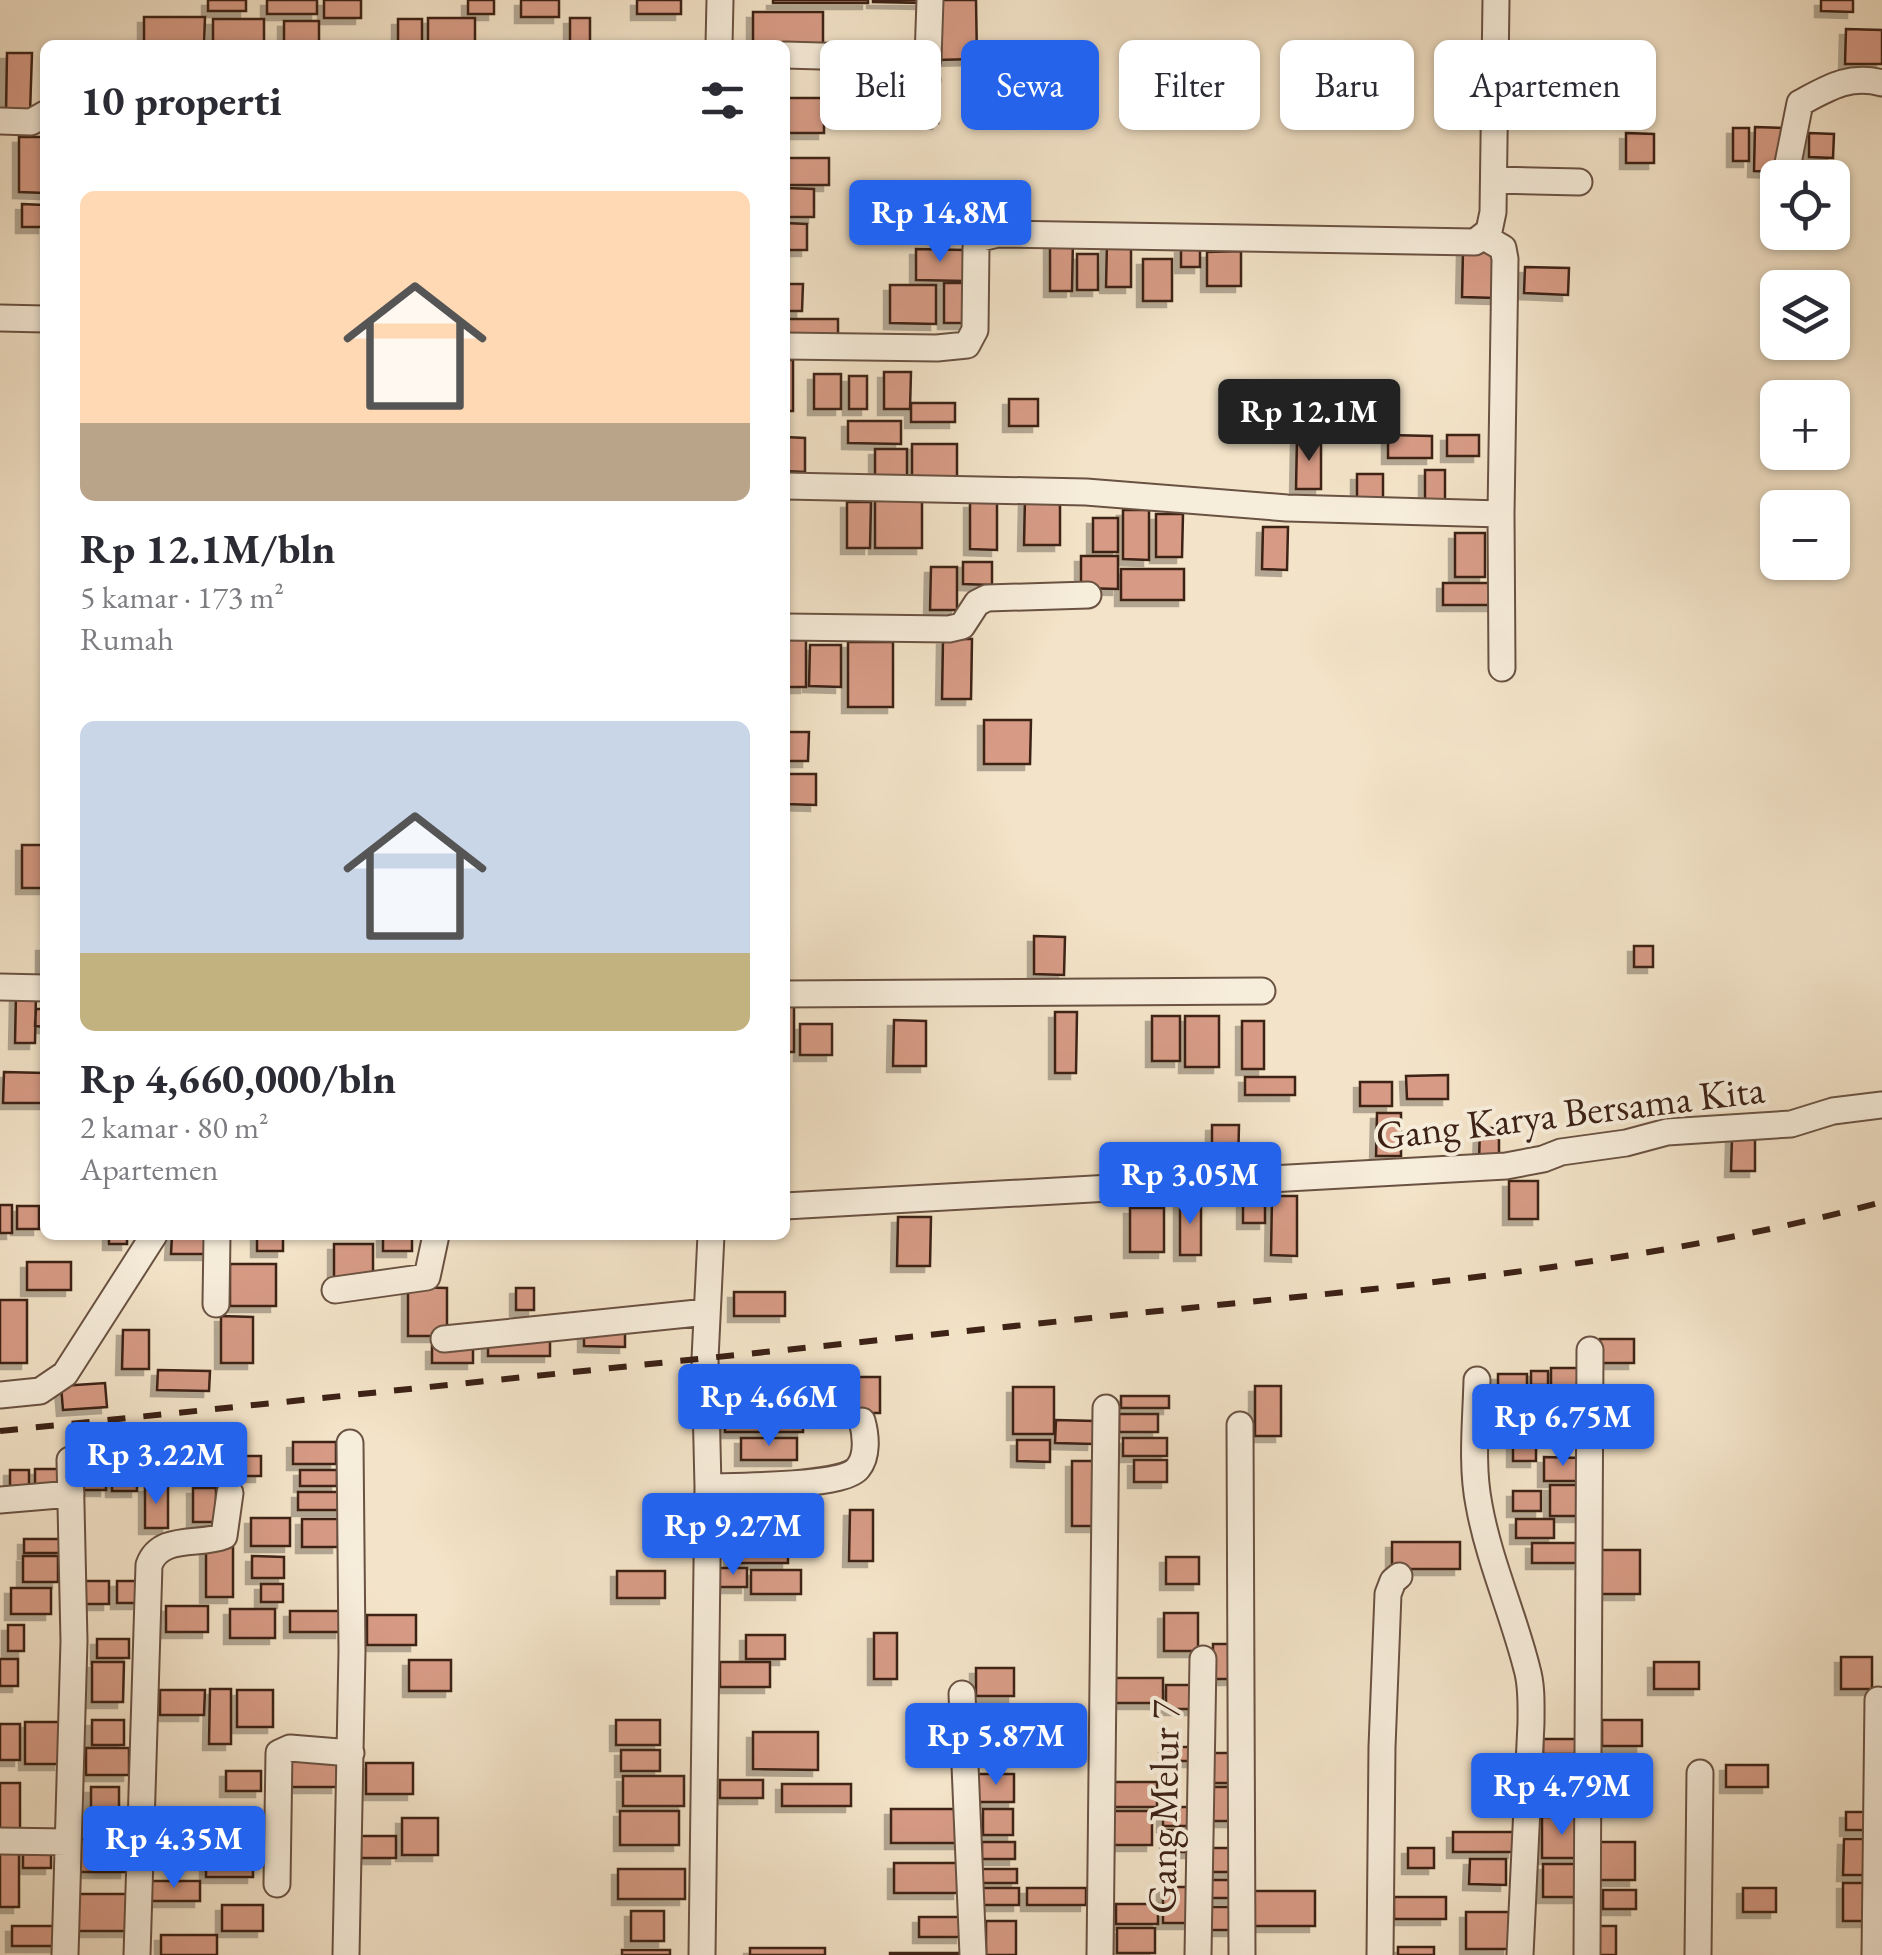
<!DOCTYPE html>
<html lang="id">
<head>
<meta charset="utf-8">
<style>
	:root { --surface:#fff; --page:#f2f2f3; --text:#2b2b33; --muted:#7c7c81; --accent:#2563eb }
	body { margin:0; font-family:"EB Garamond",serif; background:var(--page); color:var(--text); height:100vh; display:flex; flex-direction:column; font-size:38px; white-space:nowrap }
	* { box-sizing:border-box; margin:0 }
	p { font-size:32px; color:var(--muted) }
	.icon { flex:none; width:55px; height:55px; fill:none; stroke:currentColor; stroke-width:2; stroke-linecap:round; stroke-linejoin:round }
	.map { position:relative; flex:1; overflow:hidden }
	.side { position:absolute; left:40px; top:40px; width:750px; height:1200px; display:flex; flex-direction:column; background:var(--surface); border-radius:15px; box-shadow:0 2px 8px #0004 }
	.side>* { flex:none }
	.top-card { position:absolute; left:820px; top:40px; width:910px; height:90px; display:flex; gap:20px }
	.fabs { position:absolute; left:1760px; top:160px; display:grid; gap:20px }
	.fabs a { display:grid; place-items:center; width:90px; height:90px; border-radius:15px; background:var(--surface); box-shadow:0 2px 8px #0004; font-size:50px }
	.price { position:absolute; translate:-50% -85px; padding:0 22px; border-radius:10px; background:var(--accent); color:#fff; font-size:32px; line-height:65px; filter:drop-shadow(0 2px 5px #0008) }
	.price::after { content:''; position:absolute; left:50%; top:60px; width:30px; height:22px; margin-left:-15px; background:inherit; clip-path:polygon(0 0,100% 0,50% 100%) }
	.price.selected { background:#222; color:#fff }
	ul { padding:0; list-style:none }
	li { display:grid; align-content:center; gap:20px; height:530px; padding:0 40px }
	li span { display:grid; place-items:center; height:310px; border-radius:15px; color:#555 }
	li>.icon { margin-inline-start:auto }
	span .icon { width:180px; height:180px; fill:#fffc; stroke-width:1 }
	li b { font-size:42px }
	h2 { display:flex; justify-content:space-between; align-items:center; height:120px; padding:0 40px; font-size:42px }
	.pill { padding:0 35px; border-radius:15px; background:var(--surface); box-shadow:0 2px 8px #0004; font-size:35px; line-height:90px }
	.pill.selected { background:var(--accent); color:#fff }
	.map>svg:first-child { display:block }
	.building { fill:#d79b85; stroke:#3c2115; stroke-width:2.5; filter:url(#shadow) }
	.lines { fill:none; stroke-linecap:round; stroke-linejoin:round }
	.street-casing { stroke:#6a5242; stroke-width:29 }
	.street { stroke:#f7eddb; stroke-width:25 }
	.rail { stroke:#3c2115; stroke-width:6; stroke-dasharray:18 18; stroke-linecap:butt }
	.labels { text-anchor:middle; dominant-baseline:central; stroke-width:8; stroke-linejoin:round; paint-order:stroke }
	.street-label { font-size:40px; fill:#3c2115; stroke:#f7eddb }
</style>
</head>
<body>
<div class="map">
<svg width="1882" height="1955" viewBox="0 0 1882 1955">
	<defs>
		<filter id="shadow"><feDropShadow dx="-6" dy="6" stdDeviation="0" flood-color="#0004"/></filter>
	</defs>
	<rect width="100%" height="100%" fill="#f3e3c8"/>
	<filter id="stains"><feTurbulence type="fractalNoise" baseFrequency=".002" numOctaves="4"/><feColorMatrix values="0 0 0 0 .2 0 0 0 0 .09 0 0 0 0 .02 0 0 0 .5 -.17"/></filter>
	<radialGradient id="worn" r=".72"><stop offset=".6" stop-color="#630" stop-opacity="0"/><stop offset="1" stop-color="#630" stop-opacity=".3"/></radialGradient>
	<path class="building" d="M208 0H246V11H208Z
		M267 0H317V14H267Z
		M324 0H361V18H324Z
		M468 0H494V14H468Z
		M521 0H559V17H521Z
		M637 0H681V14H637Z
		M773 0H868V3H773Z
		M873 0H923V3L873 2Z
		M934 0H976L977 59 935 60Z
		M1821 0H1853V12L1821 11Z
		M753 12H823V50L753 45Z
		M144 17H205L204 45H144Z
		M428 18H475V45H428Z
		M570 18H590V45H570Z
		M213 19H264V45H213Z
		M398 19H422V45H398Z
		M284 21H319V45H284Z
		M1846 29 1882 30V64H1845Z
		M1458 51 1492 52V79H1458Z
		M7 53H32L30 113H6Z
		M911 78 940 79 938 123 923 122V113L910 112Z
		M785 98H824V133H785Z
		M1755 127 1784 128 1783 172 1754 171Z
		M1733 128H1749V161H1733Z
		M1626 133 1654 134V163H1626Z
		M1809 133 1834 134 1833 158 1809 157Z
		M19 137H45V193L19 192Z
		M785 158H829V185H785Z
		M785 188 814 189V217H785Z
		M22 204 44 205V227H22Z
		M785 223 807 224V250H785Z
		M1050 238H1073L1072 291H1050Z
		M1107 243H1131V287H1106Z
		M1181 247H1200V267H1181Z
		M916 249 965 250V281L916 280Z
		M1463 250 1497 251 1496 298 1462 297Z
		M1241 251V286H1207V252Z
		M1077 254H1098V290H1077Z
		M1143 259H1172V301H1143Z
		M1525 267 1569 268 1568 295 1524 293Z
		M944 283H966V323H944Z
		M785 284H803L802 311H785Z
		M890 285H936V324L890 323Z
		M786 319H838V346L786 345Z
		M785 360H793V411H785Z
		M884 372H911L910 409H884Z
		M814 374H841V409H814Z
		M849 376H867V409H849Z
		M1009 399H1038V426H1009Z
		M911 403H955V422H911Z
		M848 421H901V444L848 443Z
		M1388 435 1432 436V458H1388Z
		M1447 435H1479V456H1447Z
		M785 437 805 438V472L785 471Z
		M1297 438H1321V489H1296Z
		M912 444H957V479H912Z
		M875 449H907V480H875Z
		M1425 470H1445V506H1425Z
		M1357 474H1383V503H1357Z
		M1025 497H1060V545H1024Z
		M875 498H922V548H875Z
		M847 502H871L870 548H847Z
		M970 502H997V550L970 549Z
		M1123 510H1149V560L1123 559Z
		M1156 514H1183L1182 557H1156Z
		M1093 518H1118V552H1093Z
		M1263 527H1288L1287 570 1262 569Z
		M1455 533H1485V577H1455Z
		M1081 556H1118V589L1081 588Z
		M963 562H992V585L963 584Z
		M931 567H957V610H930Z
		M1121 569H1184V600H1121Z
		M1443 583H1497V605H1443Z
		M943 639H972L971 699H942Z
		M785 640H806V687H785Z
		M848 642H893V707H848Z
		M810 645H841V687L809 686Z
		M984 720H1031L1030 764H984Z
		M785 732H809L808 761H785Z
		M785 774H816V805L785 804Z
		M22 845H45V888H22Z
		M1034 936 1065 937 1064 975 1034 974Z
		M42 945H45V975H42Z
		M1634 946H1653V967H1634Z
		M16 993H36L35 1043H15Z
		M785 1002H794V1052H785Z
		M36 1009H45V1027L35 1026Z
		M1055 1012H1077L1076 1073H1055Z
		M1152 1016H1180V1061H1152Z
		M1185 1016H1219V1067H1185Z
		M894 1020 926 1021V1066H893Z
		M1242 1021H1264V1069H1242Z
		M800 1024H832V1055H800Z
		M4 1072 45 1073V1103H3Z
		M1448 1075V1099H1407L1406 1076Z
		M1245 1077H1295V1095H1245Z
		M1360 1082H1392V1106H1360Z
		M1377 1113H1401V1156H1376Z
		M1212 1125H1239L1238 1166H1212Z
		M1480 1128H1499V1160H1479Z
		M1732 1137H1755V1171H1731Z
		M1509 1181H1538V1219H1509Z
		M1243 1194H1265V1223H1243Z
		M1272 1196H1297V1256L1271 1255Z
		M1180 1199H1201V1255H1180Z
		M0 1205H12V1233H0Z
		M17 1206H39V1229H17Z
		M1130 1208H1164V1252H1130Z
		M898 1217H931L930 1266H897Z
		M109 1235H127V1244H109Z
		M172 1235H212V1254H171Z
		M257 1235H283V1251H257Z
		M383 1235H412V1251H383Z
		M334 1244H373V1283H334Z
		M27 1262H71V1290H27Z
		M230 1264H276V1306H230Z
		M408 1287 447 1288V1336H408Z
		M516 1288H534V1310H516Z
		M734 1292H785V1316H734Z
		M0 1300H27V1363H0Z
		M221 1316 253 1317V1363H221Z
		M584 1328H625V1347L584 1346Z
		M123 1330H149V1369H122Z
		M488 1337H550V1356H488Z
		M1600 1339H1634V1363H1600Z
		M432 1346H473V1363H432Z
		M1551 1368H1581V1389H1551Z
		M158 1370 210 1371 209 1391 157 1390Z
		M1531 1371H1548V1385H1531Z
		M1498 1374H1527V1391H1498Z
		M855 1377H880V1413H855Z
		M105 1383 107 1407 63 1410 61 1386Z
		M1255 1386H1281V1436H1255Z
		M1013 1387H1054V1434H1013Z
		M730 1393H750V1407H730Z
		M1121 1396H1169V1408H1121Z
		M725 1411H803V1432H725Z
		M1119 1414H1158V1432H1119Z
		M1546 1414H1581V1438H1546Z
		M1056 1420 1094 1421 1093 1444 1055 1443Z
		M741 1438H797V1460H741Z
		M1123 1438H1167V1456H1123Z
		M1513 1439H1536V1461H1513Z
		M1017 1440H1050V1462L1017 1461Z
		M293 1442H336V1464H293Z
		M212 1452H232V1484H212Z
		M243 1456H261V1476H243Z
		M1544 1457 1582 1458V1481H1544Z
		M1134 1460H1167V1482H1134Z
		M1072 1461H1099V1526H1072Z
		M35 1469H58V1486H35Z
		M80 1469H106V1490H80Z
		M10 1470H29V1486H10Z
		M300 1470H337V1486H300Z
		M112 1474H137V1491H112Z
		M1550 1485H1585V1516H1550Z
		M145 1486H168V1528H145Z
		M193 1488H216V1522H193Z
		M1513 1491H1541V1511H1513Z
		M298 1492H343V1510H298Z
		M850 1510H873V1561H849Z
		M251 1518H290V1546H251Z
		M302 1519H338V1547H302Z
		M1516 1519H1554V1538H1516Z
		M24 1539H61V1553H24Z
		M730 1542H788V1563H730Z
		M1392 1542H1460V1569H1392Z
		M1532 1543H1579V1563H1532Z
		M206 1547H233V1597H206Z
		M1601 1550H1640V1594H1601Z
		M23 1556H58V1582H23Z
		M252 1556 284 1557V1578H252Z
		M1166 1557H1199V1584H1166Z
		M719 1568H747V1587H719Z
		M751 1570H801V1594H751Z
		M617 1571H665V1598H617Z
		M79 1581H109V1604H79Z
		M117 1581H144V1603H117Z
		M261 1584H283V1602H261Z
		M11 1588H51V1614H11Z
		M166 1606H208V1632H166Z
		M230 1609H275V1638H230Z
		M290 1611H341V1632H290Z
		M1164 1613H1198V1651H1164Z
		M367 1615H416V1645H367Z
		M8 1625H24V1651H8Z
		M874 1633H897V1679H874Z
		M746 1635H785V1659H746Z
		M97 1639H129V1658H97Z
		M1213 1644H1240V1679H1213Z
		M1841 1657H1872V1689H1841Z
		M0 1659H18V1686H0Z
		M409 1660H451V1691H409Z
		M92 1662H124L123 1702H92Z
		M720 1662H770V1687H720Z
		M1654 1662H1699V1689H1654Z
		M976 1668H1014V1696H976Z
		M1108 1678H1163V1703H1108Z
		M1166 1685H1201V1709H1166Z
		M210 1689H231V1744H209Z
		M160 1690H205L204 1715H160Z
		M237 1690H273V1727H237Z
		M970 1716H1012V1738H970Z
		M92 1720H124V1745H92Z
		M616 1720H660V1745H616Z
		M1602 1720H1642V1746H1602Z
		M25 1722H60V1764H25Z
		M0 1724H20V1760H0Z
		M753 1732H818V1770L753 1769Z
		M1543 1739H1585V1754H1543Z
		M1165 1747H1198V1761H1165Z
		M86 1748H129V1775H86Z
		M621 1750H660V1771H621Z
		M1211 1753H1241V1783H1211Z
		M291 1760 337 1761V1787H290Z
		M1540 1762H1586V1807H1539Z
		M366 1763H413V1794H366Z
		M1726 1765H1768V1787H1726Z
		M226 1771H261V1791H226Z
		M977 1774H1014V1802H977Z
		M623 1776H684V1806H623Z
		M720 1780H763V1798H720Z
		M1109 1782H1157V1807H1109Z
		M0 1783H20V1832H0Z
		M782 1784H851V1806H782Z
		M91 1787H119V1812H91Z
		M1208 1787H1238V1821H1208Z
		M1163 1807H1192V1826H1163Z
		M891 1809H963V1843H891Z
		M983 1809H1013V1835H983Z
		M620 1811H679V1845H620Z
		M1109 1811H1152V1845H1109Z
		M1846 1812H1872V1830H1846Z
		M1542 1817H1583V1858H1542Z
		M402 1818H438V1855H402Z
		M1166 1830H1194V1852H1166Z
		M1453 1832H1514V1852H1453Z
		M205 1833H222V1851H205Z
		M361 1836H396V1858H361Z
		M79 1839H126V1872H79Z
		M1844 1839H1869V1875H1843Z
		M982 1842H1015V1859H982Z
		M1598 1842H1635V1880H1598Z
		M0 1844H19V1907H0Z
		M51 1845V1868H23V1846Z
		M1208 1848H1236V1872H1208Z
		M1408 1848H1434V1868H1408Z
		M206 1859H253V1877H206Z
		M1470 1859H1506V1885L1469 1884Z
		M894 1863H959V1893H894Z
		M1543 1864H1580V1897H1543Z
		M618 1869H685V1899H618Z
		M982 1869H1017V1883H982Z
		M1209 1880H1238V1898H1209Z
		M148 1881H200V1901H148Z
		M1843 1883H1870V1921H1843Z
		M1163 1887H1195V1923H1163Z
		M978 1888H1019V1905H978Z
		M1027 1888H1086V1905H1027Z
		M1743 1888H1776V1912H1743Z
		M1603 1890H1636V1909H1603Z
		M1252 1891H1315V1926H1252Z
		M74 1894H128V1931H74Z
		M1394 1897H1446V1919H1394Z
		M1116 1904H1158V1924H1116Z
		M222 1905H263V1931H222Z
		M1202 1907H1240V1930H1202Z
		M631 1911H664V1941H631Z
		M1466 1912H1509V1949H1466Z
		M919 1917H962V1937H919Z
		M986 1921H1016V1955H986Z
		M12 1926H56V1946H12Z
		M1595 1926H1616V1955H1595Z
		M1117 1928H1155V1953H1117Z
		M161 1935H217V1955H161Z
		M1398 1947H1434V1955H1398Z
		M750 1948H825V1955H750Z
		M622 1950H670V1955H622Z
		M890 1953H959V1955H890Z"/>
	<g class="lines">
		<defs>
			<path id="street" d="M719 45 720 0
				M785 55 928 59 930 0
				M0 121 31 122 45 114
				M1785 178 1800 103C1828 88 1850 74 1882 83
				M1494 180 1579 182
				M1484 237 1503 248 1505 259 1501 514 1502 668
				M0 318 45 319
				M785 346 937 348 967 345 975 330 976 247 981 238 998 234 1475 242 1489 231 1493 212 1496 0
				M785 486 1086 492 1287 508 1501 514
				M785 627 949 629 962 626 977 603 987 598 1088 595
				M0 987 45 988
				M785 994 1262 991
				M785 1206 1506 1166 1543 1159 1561 1152 1626 1143 1667 1132 1791 1124 1833 1111 1882 1105
				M335 1290 427 1277 436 1235
				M216 1304 217 1235
				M444 1339 707 1312
				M1477 1380C1476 1421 1471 1465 1479 1505 1489 1561 1513 1613 1527 1669 1532 1686 1531 1705 1531 1723L1520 1955
				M0 1395 40 1391 65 1374 154 1235
				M1240 1425 1242 1955
				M708 1487C735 1486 844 1487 858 1468 868 1456 866 1435 862 1421
				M0 1500 71 1494
				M962 1694 973 1955
				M0 1841 68 1842
				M277 1884 279 1753 290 1748 351 1753
				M65 1955 74 1641 70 1460
				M137 1955 149 1565C160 1534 199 1546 224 1536L230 1493
				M346 1955 352 1651 350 1443
				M702 1955 708 1487 705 1359 711 1235
				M1100 1955 1106 1408
				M1198 1955 1203 1659
				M1380 1955 1382 1747 1388 1594 1393 1581 1399 1576
				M1587 1955 1590 1350
				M1698 1955 1700 1773
				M1875 1955 1878 1700"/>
		</defs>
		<use href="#street" class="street-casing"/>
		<use href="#street" class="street"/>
		<path class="rail" d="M0 1431C364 1394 727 1356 1091 1318 1354 1290 1626 1271 1882 1202"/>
	</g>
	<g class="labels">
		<g class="street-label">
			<text transform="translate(1570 1112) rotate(-7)">Gang Karya Bersama Kita</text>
			<text transform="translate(1163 1807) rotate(-89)">Gang Melur 7</text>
		</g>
	</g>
	<rect width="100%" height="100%" filter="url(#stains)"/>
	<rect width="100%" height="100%" fill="url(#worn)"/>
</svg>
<div class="fabs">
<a><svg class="icon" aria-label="locate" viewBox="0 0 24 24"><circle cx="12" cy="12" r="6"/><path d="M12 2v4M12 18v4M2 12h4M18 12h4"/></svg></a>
<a><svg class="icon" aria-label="layers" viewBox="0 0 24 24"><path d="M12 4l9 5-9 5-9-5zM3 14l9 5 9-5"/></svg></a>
<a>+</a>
<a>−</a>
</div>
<b class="price" style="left:940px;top:265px">Rp 14.8M</b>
<b class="price selected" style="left:1309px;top:464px">Rp 12.1M</b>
<b class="price" style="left:1190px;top:1227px">Rp 3.05M</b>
<b class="price" style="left:769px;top:1449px">Rp 4.66M</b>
<b class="price" style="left:1563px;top:1469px">Rp 6.75M</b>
<b class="price" style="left:156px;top:1507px">Rp 3.22M</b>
<b class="price" style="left:733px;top:1578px">Rp 9.27M</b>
<b class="price" style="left:996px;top:1788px">Rp 5.87M</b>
<b class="price" style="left:1562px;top:1838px">Rp 4.79M</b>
<b class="price" style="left:174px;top:1891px">Rp 4.35M</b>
<div class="top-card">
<a class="pill">Beli</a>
<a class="pill selected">Sewa</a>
<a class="pill">Filter</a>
<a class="pill">Baru</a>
<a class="pill">Apartemen</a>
</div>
<section class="side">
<h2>10 properti<svg class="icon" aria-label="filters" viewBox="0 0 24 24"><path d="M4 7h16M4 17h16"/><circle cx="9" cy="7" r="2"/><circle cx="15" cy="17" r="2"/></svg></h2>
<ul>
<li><span style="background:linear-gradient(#ffd9b3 75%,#b9a48a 0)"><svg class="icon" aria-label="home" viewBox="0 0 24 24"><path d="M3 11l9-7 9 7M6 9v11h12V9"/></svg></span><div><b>Rp 12.1M/bln</b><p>5 kamar · 173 m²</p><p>Rumah</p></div></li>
<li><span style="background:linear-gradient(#c9d6e8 75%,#c2b280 0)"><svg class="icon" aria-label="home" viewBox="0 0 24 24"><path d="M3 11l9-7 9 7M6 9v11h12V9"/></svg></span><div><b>Rp 4,660,000/bln</b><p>2 kamar · 80 m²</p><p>Apartemen</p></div></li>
</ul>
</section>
</div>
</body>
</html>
